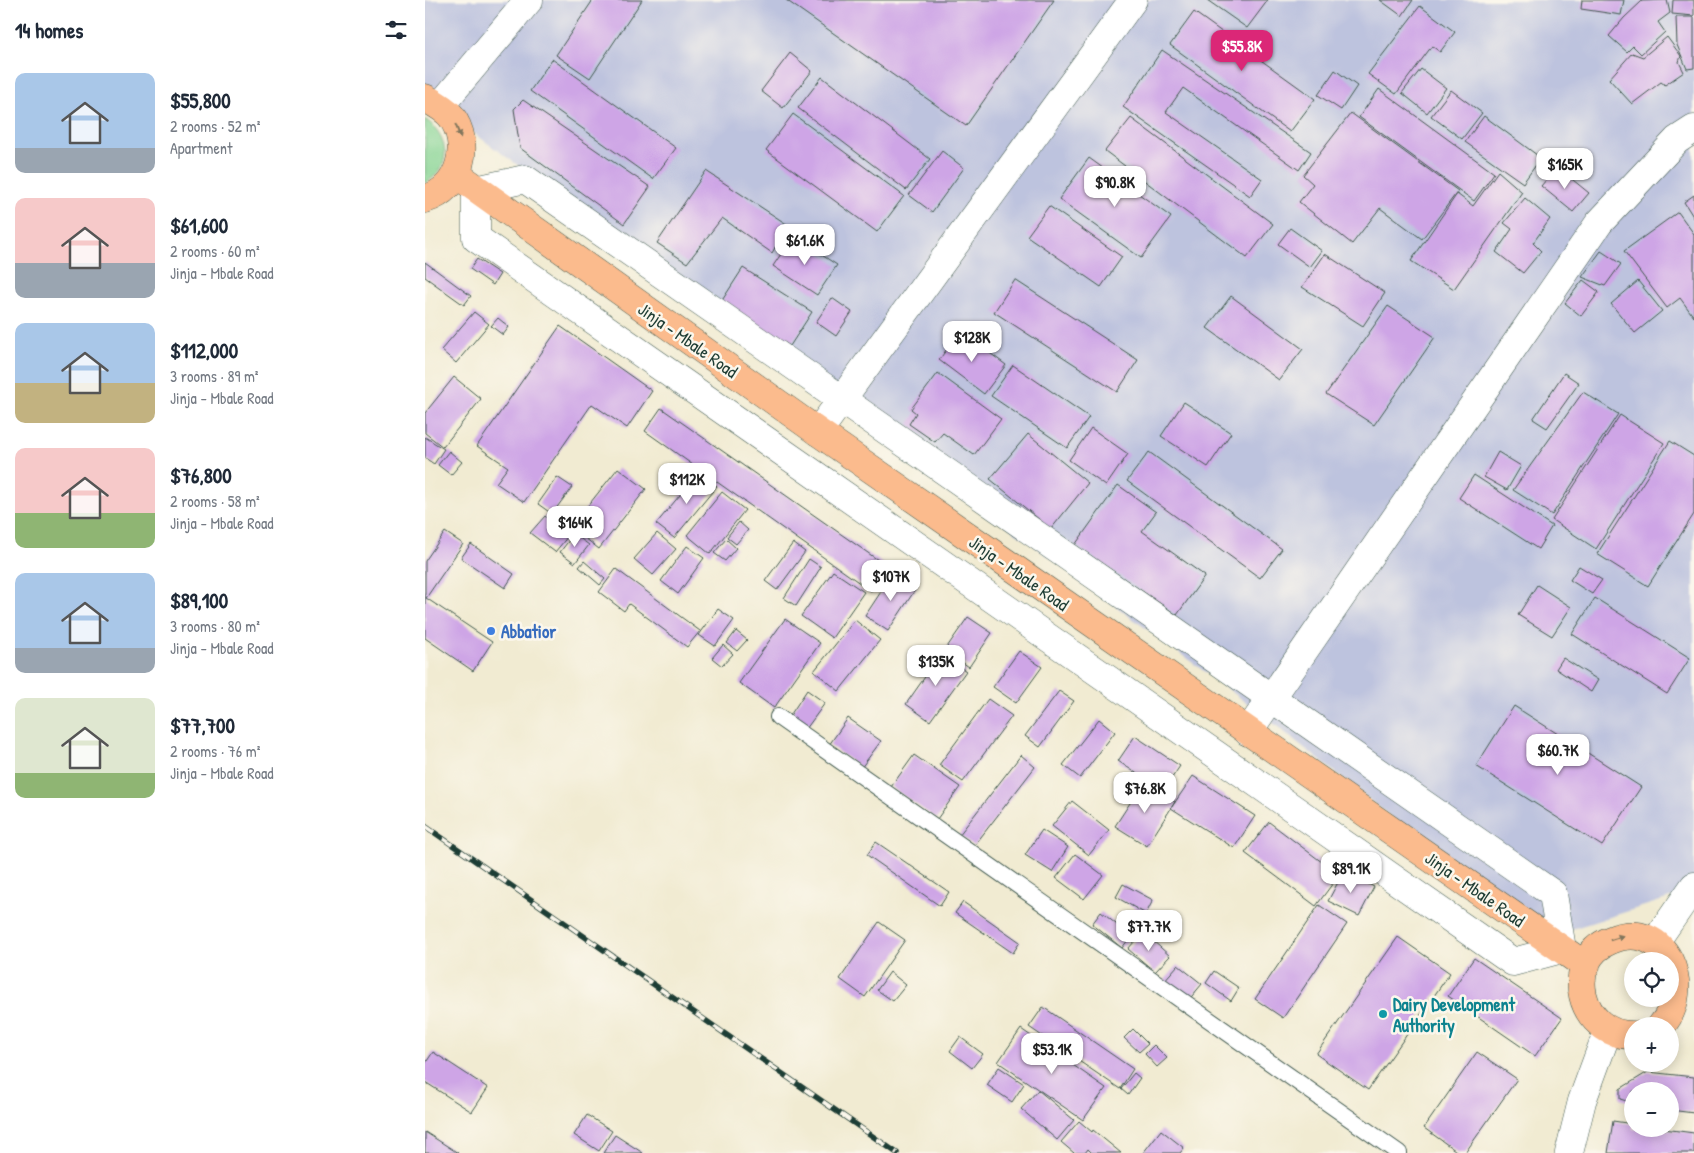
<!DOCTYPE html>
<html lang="en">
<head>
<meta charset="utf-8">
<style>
	:root { --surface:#fff; --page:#f2f2f3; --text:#1f2937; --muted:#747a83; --accent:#db2777 }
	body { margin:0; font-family:"Patrick Hand",sans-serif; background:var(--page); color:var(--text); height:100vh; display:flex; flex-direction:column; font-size:19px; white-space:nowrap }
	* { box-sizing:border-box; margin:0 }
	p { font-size:16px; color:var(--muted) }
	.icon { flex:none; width:28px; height:28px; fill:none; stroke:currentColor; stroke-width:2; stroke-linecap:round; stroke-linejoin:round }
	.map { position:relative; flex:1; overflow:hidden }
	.details { display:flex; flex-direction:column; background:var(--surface); width:425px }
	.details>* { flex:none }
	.tools { position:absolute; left:1199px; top:952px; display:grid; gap:10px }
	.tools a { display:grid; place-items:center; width:55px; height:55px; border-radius:50%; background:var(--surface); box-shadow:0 2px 12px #0003; font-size:25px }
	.price { position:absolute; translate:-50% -42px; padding:0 11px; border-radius:10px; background:#fff; color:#222; font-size:16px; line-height:32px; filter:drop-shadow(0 1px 2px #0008) }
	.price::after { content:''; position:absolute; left:50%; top:30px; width:15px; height:11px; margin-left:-8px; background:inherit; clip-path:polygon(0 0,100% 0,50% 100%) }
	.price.on { background:var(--accent); color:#fff }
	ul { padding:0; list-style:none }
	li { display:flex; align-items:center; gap:15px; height:125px; padding:0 15px }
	li span { display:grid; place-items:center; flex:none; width:140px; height:100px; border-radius:10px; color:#555 }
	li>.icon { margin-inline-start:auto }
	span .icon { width:60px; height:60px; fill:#fffc; stroke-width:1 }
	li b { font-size:21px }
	h2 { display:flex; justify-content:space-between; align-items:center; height:60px; padding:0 15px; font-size:21px }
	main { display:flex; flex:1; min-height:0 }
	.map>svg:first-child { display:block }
	.industrial { fill:#bdc3de }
	.green { fill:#84d392; stroke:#528863 }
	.building { fill:#cea5e6 }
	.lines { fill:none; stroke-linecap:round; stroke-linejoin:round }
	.service-casing { stroke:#3e574c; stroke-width:18 }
	.minor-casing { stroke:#3e574c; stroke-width:29 }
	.primary-casing { stroke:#3e574c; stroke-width:29 }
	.service { stroke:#fff; stroke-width:16 }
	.minor { stroke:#fff; stroke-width:28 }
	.primary { stroke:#fbbb8d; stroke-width:28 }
	.rail-casing { stroke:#1f3d34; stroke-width:5.5 }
	.rail { stroke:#fbf7ec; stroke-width:4; stroke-dasharray:11; stroke-linecap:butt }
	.oneway { fill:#82765c }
	.shop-dot { fill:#3f7fe0; stroke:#fbf7ec; stroke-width:2 }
	.culture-dot { fill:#0f9aa8; stroke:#fbf7ec; stroke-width:2 }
	.labels { text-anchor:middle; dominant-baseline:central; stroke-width:5; stroke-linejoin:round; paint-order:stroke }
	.street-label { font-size:18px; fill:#1f3d34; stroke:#fbf7ec }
	.shop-label { font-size:18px; font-weight:bold; fill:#366cbe; stroke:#fbf7ec; text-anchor:start }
	.culture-label { font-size:18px; font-weight:bold; fill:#0d838f; stroke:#fbf7ec; text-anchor:start }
</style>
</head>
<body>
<main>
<section class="details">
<h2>14 homes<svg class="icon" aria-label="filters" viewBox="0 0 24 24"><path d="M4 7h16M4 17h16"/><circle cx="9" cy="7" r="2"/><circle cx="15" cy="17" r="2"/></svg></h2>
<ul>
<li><span style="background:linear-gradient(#a9c7e8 75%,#9aa5b1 0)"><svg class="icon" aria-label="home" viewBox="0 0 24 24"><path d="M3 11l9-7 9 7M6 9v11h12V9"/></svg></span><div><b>$55,800</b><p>2 rooms · 52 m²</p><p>Apartment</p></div></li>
<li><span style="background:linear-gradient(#f6c9c9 65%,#9aa5b1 0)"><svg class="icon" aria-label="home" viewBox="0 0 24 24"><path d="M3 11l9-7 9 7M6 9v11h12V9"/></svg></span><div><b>$61,600</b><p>2 rooms · 60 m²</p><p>Jinja - Mbale Road</p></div></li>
<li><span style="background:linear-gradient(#a9c7e8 60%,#c2b280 0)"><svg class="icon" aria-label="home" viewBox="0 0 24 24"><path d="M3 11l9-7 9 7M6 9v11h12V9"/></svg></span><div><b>$112,000</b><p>3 rooms · 89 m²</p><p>Jinja - Mbale Road</p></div></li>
<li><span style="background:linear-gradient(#f6c9c9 65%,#8fb573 0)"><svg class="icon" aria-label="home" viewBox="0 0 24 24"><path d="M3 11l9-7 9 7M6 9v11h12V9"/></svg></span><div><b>$76,800</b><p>2 rooms · 58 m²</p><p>Jinja - Mbale Road</p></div></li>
<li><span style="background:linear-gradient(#a9c7e8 75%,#9aa5b1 0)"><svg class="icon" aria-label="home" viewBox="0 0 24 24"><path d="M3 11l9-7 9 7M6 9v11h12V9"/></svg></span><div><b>$89,100</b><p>3 rooms · 80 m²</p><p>Jinja - Mbale Road</p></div></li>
<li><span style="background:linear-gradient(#dfe7d0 75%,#8fb573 0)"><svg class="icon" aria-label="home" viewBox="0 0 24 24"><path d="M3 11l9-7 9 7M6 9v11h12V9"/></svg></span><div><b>$77,700</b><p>2 rooms · 76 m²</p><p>Jinja - Mbale Road</p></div></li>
</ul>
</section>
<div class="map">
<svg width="1269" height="1153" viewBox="0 0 1269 1153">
	<rect width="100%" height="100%" fill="#fbf7ec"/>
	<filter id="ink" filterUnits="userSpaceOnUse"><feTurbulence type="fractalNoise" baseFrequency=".02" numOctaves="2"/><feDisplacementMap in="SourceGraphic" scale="10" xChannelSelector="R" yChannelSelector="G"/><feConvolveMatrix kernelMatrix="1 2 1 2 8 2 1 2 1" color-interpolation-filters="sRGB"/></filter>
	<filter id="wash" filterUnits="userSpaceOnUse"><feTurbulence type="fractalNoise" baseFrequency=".0096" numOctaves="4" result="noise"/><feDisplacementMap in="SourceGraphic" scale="20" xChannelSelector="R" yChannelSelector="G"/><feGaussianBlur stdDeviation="1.12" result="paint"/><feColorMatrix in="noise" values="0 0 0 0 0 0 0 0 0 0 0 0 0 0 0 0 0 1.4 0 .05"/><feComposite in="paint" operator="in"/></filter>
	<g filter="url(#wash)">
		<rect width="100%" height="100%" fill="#f1ebd2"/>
		<path class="industrial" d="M0 0H1269V898L1264 892 1118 938 833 711 0 97Z"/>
		<path class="green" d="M0 119C24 135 29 168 0 183Z"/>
		<g id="blocks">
			<path class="building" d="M168 0H217L165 78 131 55Z
				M361 0H629L541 126Z
				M782 0H843L822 28Z
				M955 0H988L977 16Z
				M1157 0H1199L1196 15 1156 9Z
				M1242 0 1245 13 1233 22 1240 32 1216 54 1208 46 1202 52 1184 36 1199 18 1217 1Z
				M1248 0H1269V16L1247 14Z
				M995 6 1030 32 1015 52 1007 46 971 94 943 74Z
				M769 12 890 99 865 132 745 45Z
				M1251 17H1269V68L1262 69 1252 45Z
				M1242 37 1256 56 1254 62 1259 72 1240 85 1236 82 1207 104 1184 79 1207 53 1218 57Z
				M737 50 886 152 874 170 758 88 741 112 837 179 825 196 698 107Z
				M365 53 387 71 358 108 336 91Z
				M127 59 251 148 228 179 105 91Z
				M996 69 1021 88 1002 113 977 93Z
				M910 70 932 86 916 110 893 95Z
				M397 77 505 159 481 190 373 108Z
				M954 89 1069 173 1049 201 934 117Z
				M1026 90 1057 113 1037 139 1006 116Z
				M98 100 225 187 199 224 95 148 89 109Z
				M926 113 1033 191 997 239 955 208 927 244 874 202 888 184 878 175Z
				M368 114 479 196 452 232 341 150Z
				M1059 116 1116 158 1098 183 1040 142Z
				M706 118 848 224 822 258 680 151Z
				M517 151 539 168 507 212 484 195Z
				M664 158 746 217 716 258 634 199Z
				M1132 167 1164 193 1148 212 1116 186Z
				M281 171 363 225 347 253 297 218 262 263 232 243Z
				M1073 171 1097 192 1029 289 986 261 1032 194 1048 206Z
				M1269 195V218L1259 202Z
				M1100 198 1125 219 1108 243 1116 251 1098 273 1071 252 1087 229 1079 223Z
				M624 206 697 257 676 287 602 236Z
				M1253 212 1269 234V317L1255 298 1242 308 1199 251Z
				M865 228 897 251 885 267 853 244Z
				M368 236 412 265 392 295 348 266Z
				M1176 251 1196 264 1180 286 1157 277Z
				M900 254 960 293 938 326 877 287Z
				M52 259 75 274 68 285 45 269Z
				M0 262 46 296 39 305 0 277Z
				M318 268 387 312 365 346 296 302Z
				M590 280 713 360 692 392 569 312Z
				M1158 280 1174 292 1156 316 1140 303Z
				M1213 281 1237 311 1210 333 1186 304Z
				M806 296 878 349 854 380 782 328Z
				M407 298 427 312 411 336 391 322Z
				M963 306 1010 337 949 425 901 394Z
				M49 312 64 324 31 363 16 350Z
				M73 318 84 327 78 335 66 326Z
				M135 326 227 391 202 428 167 404 99 502 71 483 83 467 52 446Z
				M535 331 581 365 559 394 514 360Z
				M588 365 664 417 642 448 566 396Z
				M513 373 576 419 549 455 518 433 510 442 484 424 491 413 486 409Z
				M1139 373 1154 383 1122 428 1108 419Z
				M29 377 56 399 18 447 0 433V413Z
				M1158 392 1193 414 1127 515 1088 490Z
				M759 402 806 433 783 467 736 436Z
				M236 408 463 567 446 591 220 431Z
				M1195 415 1239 443 1171 549 1127 520Z
				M666 428 703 454 681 486 644 460Z
				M603 434 663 483 626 529 565 479Z
				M0 437 19 449 9 464 0 458Z
				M1245 441 1269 456V514L1223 586 1172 554Z
				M24 451 37 462 26 475 13 465Z
				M724 452 857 549 835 578 702 481Z
				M1073 452 1096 466 1082 490 1059 477Z
				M193 468 221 489 174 549 146 527Z
				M274 472 292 486 249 538 231 524Z
				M1049 475 1127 526 1113 549 1034 498Z
				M132 477 147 487 127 514 113 504Z
				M693 485 731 512 717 531 780 576 752 615 650 545Z
				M297 492 320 510 285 554 262 535Z
				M120 516 144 535 130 552 105 533Z
				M314 522 323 530 311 544 302 537Z
				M20 532 38 544 1 598 67 642 48 671 0 638V561Z
				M232 533 251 549 228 575 209 559Z
				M149 534 164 545 150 563 135 552Z
				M301 539 311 548 300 561 289 553Z
				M368 543 380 552 352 590 340 581Z
				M46 544 89 574 80 588 36 558Z
				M262 546 279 558 253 594 236 581Z
				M384 559 396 567 371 606 359 598Z
				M159 561 180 579 175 585 154 567Z
				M1154 566 1177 580 1167 594 1145 580Z
				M191 569 275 631 262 647 204 604 199 611 174 592Z
				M408 571 439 592 407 638 376 616Z
				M469 572 492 587 463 631 440 616Z
				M1112 585 1146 607 1127 636 1093 615Z
				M1170 598 1265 658 1242 694 1147 634Z
				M293 609 309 620 290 646 274 635Z
				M543 617 567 633 544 667 520 650Z
				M360 619 395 643 349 708 314 683Z
				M430 620 455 640 414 691 389 671Z
				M311 631 322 640 312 651 302 643Z
				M298 645 308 654 297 666 287 658Z
				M594 651 617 667 591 703 568 687Z
				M516 654 541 671 505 721 481 704Z
				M1138 658 1173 680 1166 692 1131 669Z
				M382 690 400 703 381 729 364 717Z
				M634 691 649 701 615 747 600 736Z
				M563 699 587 716 538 782 514 765Z
				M1089 706 1216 787 1177 846 1051 766Z
				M423 718 456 741 436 768 404 745Z
				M674 719 690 732 655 778 638 765Z
				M710 736 755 766 738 791 693 761Z
				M489 755 535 787 512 819 466 787Z
				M596 755 610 767 549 846 534 835Z
				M768 776 830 816 809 848 746 808Z
				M718 783 750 802 722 846 690 826Z
				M647 801 684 830 664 855 627 826Z
				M844 822 914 875 891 906 820 853Z
				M617 830 643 847 627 872 600 855Z
				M451 842 524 892 515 906 442 855Z
				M650 854 678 875 659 899 631 878Z
				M919 871 949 887 934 916 903 901Z
				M698 884 728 900 721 914 691 897Z
				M538 902 595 942 588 953 530 913Z
				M894 905 922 924 858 1018 830 999Z
				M676 912 706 936 697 948 667 924Z
				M454 922 480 940 440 997 415 979Z
				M718 932 745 956 730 972 703 949Z
				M973 937 1025 973 943 1090 891 1054Z
				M1049 958 1137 1018 1110 1056 1023 996Z
				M753 965 777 984 762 1002 738 982Z
				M789 971 814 988 806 1001 781 983Z
				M465 972 481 985 468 1001 452 990Z
				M618 1007 708 1069 695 1089 604 1027Z
				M596 1029 681 1088 658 1120 573 1062Z
				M708 1029 723 1044 714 1052 699 1038Z
				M535 1037 558 1054 547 1068 525 1051Z
				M729 1045 742 1058 732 1067 720 1054Z
				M8 1052 63 1088 47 1112 0 1082V1064Z
				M1052 1052 1092 1079 1040 1153H1034L999 1128Z
				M574 1067 599 1084 587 1102 562 1085Z
				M1223 1072 1269 1077V1113L1245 1110V1091H1208V1103L1195 1099V1089Z
				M709 1073 715 1078 703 1095 696 1089Z
				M613 1090 649 1120 632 1140 596 1109Z
				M162 1115 187 1131 174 1151 149 1135Z
				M654 1121 667 1132 668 1130 696 1153H667L663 1149 660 1153H649L636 1142Z
				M1188 1121 1208 1124V1129H1239L1269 1133V1153H1183Z
				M736 1130 759 1148 755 1153H718Z
				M0 1132 33 1153H0Z
				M190 1135 218 1153H178Z"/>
		</g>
	</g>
	<g filter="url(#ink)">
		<use href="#blocks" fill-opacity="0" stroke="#3e574c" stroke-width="1"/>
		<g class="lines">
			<defs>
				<path id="service" d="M353 717 974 1153"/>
				<path id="minor" d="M15 106 104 0
					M100 179 1128 894 1137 949 1088 962 51 238V190Z
					M393 432 708 0
					M823 732 1174 223 1252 140 1269 129
					M1231 941 1269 886
					M1144 1153 1157 1101 1183 1030"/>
				<path id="primary" d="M0 98C9 103 19 108 26 116 47 144 36 189 0 199
					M31 174 393 432 1161 966
					M1208 1035C1154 1036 1136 960 1186 940 1242 917 1269 990 1236 1026"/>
			</defs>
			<use href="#service" class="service-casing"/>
			<use href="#minor" class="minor-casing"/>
			<use href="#primary" class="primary-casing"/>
			<use href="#service" class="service"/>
			<use href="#minor" class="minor"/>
			<use href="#primary" class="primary"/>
			<defs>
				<path id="rail" d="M0 826 472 1153"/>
			</defs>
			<use href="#rail" class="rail-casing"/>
			<use href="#rail" class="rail"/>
		</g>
		<defs><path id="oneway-solid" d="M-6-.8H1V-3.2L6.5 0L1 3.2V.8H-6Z" transform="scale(1.25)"/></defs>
		<g class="oneway">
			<use href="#oneway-solid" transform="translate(33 131) rotate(69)"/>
			<use href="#oneway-solid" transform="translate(1192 938) rotate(-18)"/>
		</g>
	</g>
	<circle class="shop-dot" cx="66" cy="631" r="5"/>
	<circle class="culture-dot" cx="958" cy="1014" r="5"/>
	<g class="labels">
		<g class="street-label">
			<text transform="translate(263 340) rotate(35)">Jinja - Mbale Road</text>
			<text transform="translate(594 573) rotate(35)">Jinja - Mbale Road</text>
			<text transform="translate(1050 889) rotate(35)">Jinja - Mbale Road</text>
		</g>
		<g class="shop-label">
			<text x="76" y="631">Abbatior</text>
		</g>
		<g class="culture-label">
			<text x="968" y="1004">Dairy Development<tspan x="968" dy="21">Authority</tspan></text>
		</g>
	</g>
</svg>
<div class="tools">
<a><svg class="icon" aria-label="locate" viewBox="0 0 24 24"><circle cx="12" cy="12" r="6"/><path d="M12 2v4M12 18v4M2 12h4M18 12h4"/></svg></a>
<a>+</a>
<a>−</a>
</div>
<b class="price on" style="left:817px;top:72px">$55.8K</b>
<b class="price" style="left:1140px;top:190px">$165K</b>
<b class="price" style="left:690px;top:208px">$90.8K</b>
<b class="price" style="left:380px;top:266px">$61.6K</b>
<b class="price" style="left:547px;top:363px">$128K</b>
<b class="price" style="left:262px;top:505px">$112K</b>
<b class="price" style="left:150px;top:548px">$164K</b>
<b class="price" style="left:466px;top:602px">$107K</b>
<b class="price" style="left:511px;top:687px">$135K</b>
<b class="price" style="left:1133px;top:776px">$60.7K</b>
<b class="price" style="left:720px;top:814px">$76.8K</b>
<b class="price" style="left:926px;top:894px">$89.1K</b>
<b class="price" style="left:724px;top:952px">$77.7K</b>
<b class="price" style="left:627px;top:1075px">$53.1K</b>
</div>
</main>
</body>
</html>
